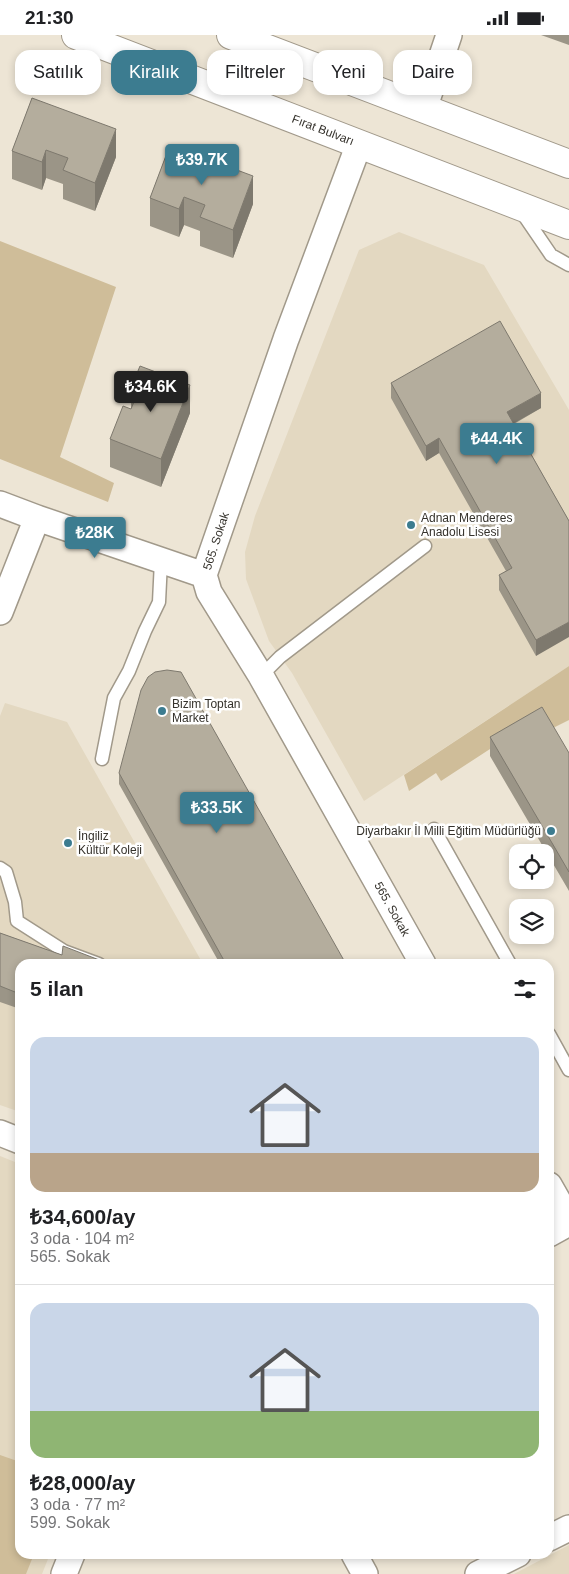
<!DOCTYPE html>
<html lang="tr">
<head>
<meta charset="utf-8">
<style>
	:root { --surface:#fff; --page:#f6f6f6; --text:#202124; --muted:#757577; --line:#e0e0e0; --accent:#3c7c90 }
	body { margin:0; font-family:Arial,sans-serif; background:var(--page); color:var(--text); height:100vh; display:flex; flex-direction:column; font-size:19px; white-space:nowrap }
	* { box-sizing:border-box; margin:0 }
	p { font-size:16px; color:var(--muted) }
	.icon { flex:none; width:28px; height:28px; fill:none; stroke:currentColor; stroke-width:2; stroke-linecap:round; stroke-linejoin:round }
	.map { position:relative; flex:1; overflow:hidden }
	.side { position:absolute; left:15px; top:924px; width:539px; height:600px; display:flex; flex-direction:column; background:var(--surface); border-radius:15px; box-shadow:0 2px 8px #0003 }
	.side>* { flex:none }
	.top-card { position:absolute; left:15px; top:15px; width:540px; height:45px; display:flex; gap:10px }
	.controls { position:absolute; left:509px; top:809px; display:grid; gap:10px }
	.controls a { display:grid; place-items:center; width:45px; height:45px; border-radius:10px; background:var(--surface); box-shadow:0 2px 8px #0003; font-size:25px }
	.price { position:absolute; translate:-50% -42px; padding:0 11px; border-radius:5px; background:var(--accent); color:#fff; font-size:16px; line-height:32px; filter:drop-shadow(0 1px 2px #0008) }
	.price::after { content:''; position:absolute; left:50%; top:30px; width:15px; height:11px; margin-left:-8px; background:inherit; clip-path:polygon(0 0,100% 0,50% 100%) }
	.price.selected { background:#222; color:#fff }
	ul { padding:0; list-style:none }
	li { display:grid; align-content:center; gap:10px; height:265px; padding:0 15px }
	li+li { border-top:1px solid var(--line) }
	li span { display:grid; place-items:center; height:155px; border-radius:15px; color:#555 }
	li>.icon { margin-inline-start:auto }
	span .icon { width:90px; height:90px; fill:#fffc; stroke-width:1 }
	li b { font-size:21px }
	h2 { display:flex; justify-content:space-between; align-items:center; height:60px; padding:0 15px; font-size:21px }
	.chip { padding:0 18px; border-radius:15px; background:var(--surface); box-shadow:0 2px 8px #0003; font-size:18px; line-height:45px }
	.chip.selected { background:var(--accent); color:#fff }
	.status { display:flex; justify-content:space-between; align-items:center; height:35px; padding:0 25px; background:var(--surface); direction:ltr }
	.status svg { height:14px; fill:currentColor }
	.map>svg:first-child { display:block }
	.built { fill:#e3d8c1 }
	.green { fill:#cfbd99 }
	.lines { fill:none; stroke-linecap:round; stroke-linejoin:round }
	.lane-casing { stroke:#a1998a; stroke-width:15 }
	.street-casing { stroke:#a1998a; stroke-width:28 }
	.primary-casing { stroke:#a1998a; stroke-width:30 }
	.lane { stroke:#fff; stroke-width:12 }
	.street { stroke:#fff; stroke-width:25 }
	.primary { stroke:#fff; stroke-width:28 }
	.wall { fill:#9b9587 }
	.shaded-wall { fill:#7e796e }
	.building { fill:#b4ad9d; stroke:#7e796e }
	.poi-dot { fill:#3c7c90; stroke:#fff; stroke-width:2 }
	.labels { text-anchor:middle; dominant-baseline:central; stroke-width:5; stroke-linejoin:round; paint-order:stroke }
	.street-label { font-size:12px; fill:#35322c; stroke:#fff }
	.poi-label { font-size:12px; fill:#35322c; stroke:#fff; text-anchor:start }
</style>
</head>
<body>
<div class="status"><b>21:30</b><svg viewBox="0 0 49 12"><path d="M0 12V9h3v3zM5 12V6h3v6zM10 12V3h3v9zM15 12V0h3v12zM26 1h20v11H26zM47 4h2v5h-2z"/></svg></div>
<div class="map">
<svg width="569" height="1539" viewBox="0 0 569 1539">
	<rect width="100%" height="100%" fill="#ede5d5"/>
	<path class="built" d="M399 197 484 230 569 375V631L364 766 292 638 269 606 246 544 245 517 255 481 359 215Z
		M5 668 67 687 203 929H20V1077L0 1070V681Z
		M0 1121 20 1129V1519H50L42 1539H0Z
		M569 1510V1539H514Z"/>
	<path class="green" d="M0 206 116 252 60 422 114 448 108 467 0 424Z
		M569 631V685L553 693 545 678 441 746 436 738 409 756 404 740Z
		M0 1420 20 1427V1519H34L26 1539H0Z"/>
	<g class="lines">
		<defs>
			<path id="lane" d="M521 176 551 220 569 230
				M261 641 280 622 425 511
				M102 724 114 663 129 636 145 596 159 567 161 526
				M434 794 510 929
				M0 833 6 837 15 867 17 886 64 916 99 929
				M549 999 569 1035"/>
			<path id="street" d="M424 74 449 0
				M359 109 286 304 204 540 209 557 261 641 423 929
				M0 469 37 483 204 540
				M0 577 37 483
				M0 1098 20 1106
				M549 1150 569 1185
				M549 1199 569 1188
				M549 1503 569 1493
				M354 1519 365 1539
				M64 1539 72 1519
				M478 1539 518 1519"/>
			<path id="primary" d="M76 0 569 190
				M231 0 569 129"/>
		</defs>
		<use href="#lane" class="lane-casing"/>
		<use href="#street" class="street-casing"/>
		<use href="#primary" class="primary-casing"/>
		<use href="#lane" class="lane"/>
		<use href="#street" class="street"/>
		<use href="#primary" class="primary"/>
	</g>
	<path class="wall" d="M541 0H569V10Z
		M32 63 116 122 95 176 63 164V149L46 143 42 155 12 144V116Z
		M170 110 253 169 233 223 200 211V196L184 190 179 202 150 191V163Z
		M391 348 541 373 514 389 569 486 536 621 499 555V540L506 536 439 418 426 426 391 363Z
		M131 353 190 378 161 452 110 432V404L131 374Z
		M490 702 569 718V856L490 721Z
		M119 738 346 929H220L119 749Z
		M0 898 62 920 107 928 20 929V974L0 967Z
		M20 1009V1030L18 1029V1014Z"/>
	<path class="shaded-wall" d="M116 94V122L95 176V148Z
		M46 115V143L42 155V127Z
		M253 141V169L233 223V195Z
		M184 162V190L179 202V174Z
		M190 350V378L161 452V424Z
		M541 358V373L507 392V377Z
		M439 403V418L426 426V411Z
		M569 587V602L536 621V605Z"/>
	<path class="building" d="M32 63 116 94 95 148 63 135 68 123 46 115 42 127 12 116Z
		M170 110 253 141 233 195 200 182 205 170 184 162 179 174 150 163Z
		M500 286 541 358 507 377 569 486V587L536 605 499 540 512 533 439 403 426 411 391 348Z
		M140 331 190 350 161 424 110 404 123 371 131 374 138 357 131 353Z
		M167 635 181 637 346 929H226L119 738 141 655 148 642 155 637Z
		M542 672 569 718V837L490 702Z
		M0 898 62 920 63 911 107 928V929H20V959L0 951Z"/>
	<g class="poi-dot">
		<circle cx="411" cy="490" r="5"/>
		<circle cx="162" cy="676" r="5"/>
		<circle cx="551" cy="796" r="5"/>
		<circle cx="68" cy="808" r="5"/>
	</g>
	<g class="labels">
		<g class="street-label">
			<text transform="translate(323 95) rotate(21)">Fırat Bulvarı</text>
			<text transform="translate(216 506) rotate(-72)">565. Sokak</text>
			<text transform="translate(392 874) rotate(61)">565. Sokak</text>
		</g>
		<g class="poi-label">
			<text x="421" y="483">Adnan Menderes<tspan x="421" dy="14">Anadolu Lisesi</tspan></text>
			<text x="172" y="669">Bizim Toptan<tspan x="172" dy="14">Market</tspan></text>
			<text x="541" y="796" text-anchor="end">Diyarbakır İl Milli Eğitim Müdürlüğü</text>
			<text x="78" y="801">İngiliz<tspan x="78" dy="14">Kültür Koleji</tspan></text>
		</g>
	</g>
</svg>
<div class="controls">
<a><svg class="icon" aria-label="locate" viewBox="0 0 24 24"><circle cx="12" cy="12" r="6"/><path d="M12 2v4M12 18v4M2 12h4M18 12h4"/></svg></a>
<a><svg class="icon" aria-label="layers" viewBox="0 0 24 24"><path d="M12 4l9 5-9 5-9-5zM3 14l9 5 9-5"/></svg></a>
</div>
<b class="price" style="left:202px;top:151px">₺39.7K</b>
<b class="price selected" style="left:151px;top:378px">₺34.6K</b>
<b class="price" style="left:497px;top:430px">₺44.4K</b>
<b class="price" style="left:95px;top:524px">₺28K</b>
<b class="price" style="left:217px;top:799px">₺33.5K</b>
<div class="top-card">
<a class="chip">Satılık</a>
<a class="chip selected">Kiralık</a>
<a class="chip">Filtreler</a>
<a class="chip">Yeni</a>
<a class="chip">Daire</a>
</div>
<section class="side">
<h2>5 ilan<svg class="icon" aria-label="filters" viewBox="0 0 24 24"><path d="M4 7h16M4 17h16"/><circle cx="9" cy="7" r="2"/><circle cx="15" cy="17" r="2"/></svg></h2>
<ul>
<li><span style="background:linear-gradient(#c9d6e8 75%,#b9a48a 0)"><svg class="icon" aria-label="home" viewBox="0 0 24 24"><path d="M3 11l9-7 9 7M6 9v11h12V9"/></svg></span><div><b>₺34,600/ay</b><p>3 oda · 104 m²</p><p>565. Sokak</p></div></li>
<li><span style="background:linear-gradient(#c9d6e8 70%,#8fb573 0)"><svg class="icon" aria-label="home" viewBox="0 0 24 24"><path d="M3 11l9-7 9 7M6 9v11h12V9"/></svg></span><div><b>₺28,000/ay</b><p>3 oda · 77 m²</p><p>599. Sokak</p></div></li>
</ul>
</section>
</div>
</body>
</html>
